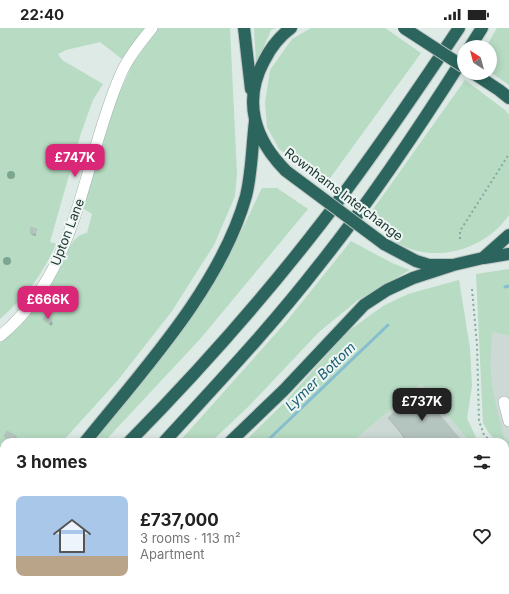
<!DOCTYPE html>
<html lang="en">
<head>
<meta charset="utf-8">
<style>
	:root { --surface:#fff; --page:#f2f2f2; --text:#222; --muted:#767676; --line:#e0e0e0; --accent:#db2777 }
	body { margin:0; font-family:Inter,sans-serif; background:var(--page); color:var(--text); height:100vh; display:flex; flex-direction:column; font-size:15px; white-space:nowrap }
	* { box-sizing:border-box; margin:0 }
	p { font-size:13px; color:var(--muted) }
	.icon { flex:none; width:22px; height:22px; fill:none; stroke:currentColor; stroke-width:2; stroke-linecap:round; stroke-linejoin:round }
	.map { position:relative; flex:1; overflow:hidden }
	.panel { position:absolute; left:0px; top:410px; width:509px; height:156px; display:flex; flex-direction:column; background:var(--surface); border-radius:12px 12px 0 0; box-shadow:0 2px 10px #0003 }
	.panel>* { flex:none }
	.needle { width:26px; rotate:324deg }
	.controls { position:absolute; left:457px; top:12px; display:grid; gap:8px }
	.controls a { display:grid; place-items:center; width:40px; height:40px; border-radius:50%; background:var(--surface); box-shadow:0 2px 10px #0003; font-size:20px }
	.price { position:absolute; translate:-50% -34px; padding:0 9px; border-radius:8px; background:var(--accent); color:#fff; font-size:13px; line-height:26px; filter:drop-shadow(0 1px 2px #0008) }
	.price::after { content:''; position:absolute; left:50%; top:24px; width:12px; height:9px; margin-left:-6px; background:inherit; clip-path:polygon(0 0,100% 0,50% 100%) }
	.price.on { background:#222; color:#fff }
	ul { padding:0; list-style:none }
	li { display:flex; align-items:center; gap:12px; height:100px; padding:0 16px }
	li+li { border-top:1px solid var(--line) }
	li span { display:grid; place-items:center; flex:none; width:112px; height:80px; border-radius:8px; color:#555 }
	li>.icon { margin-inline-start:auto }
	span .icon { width:48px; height:48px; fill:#fffc; stroke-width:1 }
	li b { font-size:17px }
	h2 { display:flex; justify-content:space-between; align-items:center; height:48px; padding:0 16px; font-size:17px }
	.status { display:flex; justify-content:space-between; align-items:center; height:28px; padding:0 20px; background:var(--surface); direction:ltr }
	.status svg { height:11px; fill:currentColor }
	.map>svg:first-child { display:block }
	.built { fill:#ccd9d4 }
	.green { fill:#b7dbc3 }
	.shadow { fill:#0003 }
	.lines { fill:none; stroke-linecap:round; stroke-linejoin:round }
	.stream { stroke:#86becf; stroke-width:3 }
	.building { fill:#b4c4be; stroke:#b1c3bd }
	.minor-casing { stroke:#a1b1ac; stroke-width:12 }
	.highway-casing { stroke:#bcc4c2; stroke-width:14 }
	.path { stroke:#7fada2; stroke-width:2; stroke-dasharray:2 3; stroke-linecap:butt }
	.minor { stroke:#fff; stroke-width:11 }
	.highway { stroke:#2c655d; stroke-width:12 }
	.highway-bridge-casing { stroke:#bcc4c2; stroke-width:14; stroke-linecap:butt }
	.highway-bridge { stroke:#2c655d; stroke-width:12 }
	.tree { fill:#7ca690 }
	.labels { text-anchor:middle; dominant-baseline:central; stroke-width:4; stroke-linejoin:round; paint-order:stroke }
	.street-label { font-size:13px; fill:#203934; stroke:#eef6f3 }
	.water-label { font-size:14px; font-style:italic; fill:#1b5e73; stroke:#eef6f3 }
</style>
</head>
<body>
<div class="status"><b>22:40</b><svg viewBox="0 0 49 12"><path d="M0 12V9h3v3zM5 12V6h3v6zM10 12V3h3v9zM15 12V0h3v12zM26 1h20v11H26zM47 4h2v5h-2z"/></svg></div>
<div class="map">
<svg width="509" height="566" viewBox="0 0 509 566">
	<rect width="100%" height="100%" fill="#deeae5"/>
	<path class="built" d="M493 304 509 308V414L505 411 494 376 490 327Z
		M421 356 470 414H352Z
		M505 484 509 488V566H154L159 562H505Z"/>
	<path class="green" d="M0 0H146L122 31 100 14 66 22 58 26 62 32 103 56 93 72 81 105 50 214 56 216C41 249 27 267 0 291Z
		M158 0H230L237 146 235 168 214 217 172 283 118 352 62 414H4V479L0 484V315C27 290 48 261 65 229 71 218 73 208 87 205L92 186 84 181 85 174 112 82 132 37Z
		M254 0H276L271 2 260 28 256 34Z
		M311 0H385L421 25 325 157 279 121 267 99 265 74 270 42 292 11Z
		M497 0H509V57L490 44V19H486Z
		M465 52 505 82 509 87V187C486 221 435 237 398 215 387 208 378 196 369 187Z
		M262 160H277L308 181 201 310 104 414H91L129 369 236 214Z
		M351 213 392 235 410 242 358 272 319 304 249 378 211 414H179L286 294Z
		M509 241V308L493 304C487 342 494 375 505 411L509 414V423L505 420V414C493 414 489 405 483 395L476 246Z
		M459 252 470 320 472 358 467 390 478 414H470L421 356 352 414H244L285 374 347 304 383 278 408 266Z
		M509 433V488L505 484V435L508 436Z
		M61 562H159L154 566H56Z"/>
	<path class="shadow" d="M36 202V208L32 207 31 205Z
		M46 288 53 295 51 298 44 291Z
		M389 390 460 411 461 414H407Z
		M5 408H16L17 411 13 414Z
		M188 562H206L208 565 185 566Z"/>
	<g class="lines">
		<path class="stream" d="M505 259 509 258
			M266 414 388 297
			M87 566 92 562"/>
	</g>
	<path class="building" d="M31 199 37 201 35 206 30 205Z
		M46 287 52 292 49 296 43 291Z
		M419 363 460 411 457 414H409L388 390Z
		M7 403 16 408 13 413 4 408Z
		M186 562H202L200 564 201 566H184L183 565Z
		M302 562H484L488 566H297Z"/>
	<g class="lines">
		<defs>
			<path id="minor" d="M0 308C79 243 82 136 120 48 127 31 140 15 152 0
				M504 374 509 393
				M505 537 509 542
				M249 566 253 562"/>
			<path id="highway" d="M244 0 251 61
				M470 19 482 0
				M473 45 499 62 509 70
				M286 143C255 112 242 74 264 33 270 21 280 8 291 0
				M384 216 416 233 429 237H453L483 230 509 207
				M484 230 509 226
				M85 414C143 342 221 258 246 168 252 144 252 117 255 93
				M129 414C198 344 263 271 323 193 371 131 415 66 459 0
				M164 414C217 356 271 299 319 237 372 171 419 100 464 29
				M230 414 284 362 364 277 387 262 413 250 453 237
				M0 507 4 503
				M0 536 4 533
				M4 566 8 562
				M42 566 47 562"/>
		</defs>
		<use href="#minor" class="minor-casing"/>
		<use href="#highway" class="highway-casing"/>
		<path class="path" d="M460 211V203L509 126
			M472 261 477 317 479 393 484 407 492 414
			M505 425 509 427"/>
		<use href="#minor" class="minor"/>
		<use href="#highway" class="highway"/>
		<defs>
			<path id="highway-bridge" d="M404 0 464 39
				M286 143 384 216"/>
		</defs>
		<use href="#highway-bridge" class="highway-bridge-casing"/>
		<use href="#highway-bridge" class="highway-bridge"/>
	</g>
	<g class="tree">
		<circle cx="11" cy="147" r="4"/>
		<circle cx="7" cy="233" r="4"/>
	</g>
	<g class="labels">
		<g class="street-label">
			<text transform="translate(344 166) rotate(37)">Rownhams Interchange</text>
			<text transform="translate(67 204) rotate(-69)">Upton Lane</text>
		</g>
		<g class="water-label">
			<text transform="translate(320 348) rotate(-44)">Lymer Bottom</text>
		</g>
	</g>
</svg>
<div class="controls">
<a><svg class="needle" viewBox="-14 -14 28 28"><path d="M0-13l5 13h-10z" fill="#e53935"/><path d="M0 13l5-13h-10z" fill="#767676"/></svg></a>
</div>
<b class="price" style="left:75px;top:150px">£747K</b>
<b class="price" style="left:48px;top:292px">£666K</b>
<b class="price on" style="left:422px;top:394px">£737K</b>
<section class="panel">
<h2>3 homes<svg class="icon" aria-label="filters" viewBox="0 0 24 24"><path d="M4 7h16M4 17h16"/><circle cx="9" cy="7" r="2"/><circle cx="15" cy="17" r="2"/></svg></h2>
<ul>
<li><span style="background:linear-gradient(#a9c7e8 75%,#b9a48a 0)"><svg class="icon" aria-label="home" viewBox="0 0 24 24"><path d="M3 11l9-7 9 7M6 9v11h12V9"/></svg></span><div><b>£737,000</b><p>3 rooms · 113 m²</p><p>Apartment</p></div><svg class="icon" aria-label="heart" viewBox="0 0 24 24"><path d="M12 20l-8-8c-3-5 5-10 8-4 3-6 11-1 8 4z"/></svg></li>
</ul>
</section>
</div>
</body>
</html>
